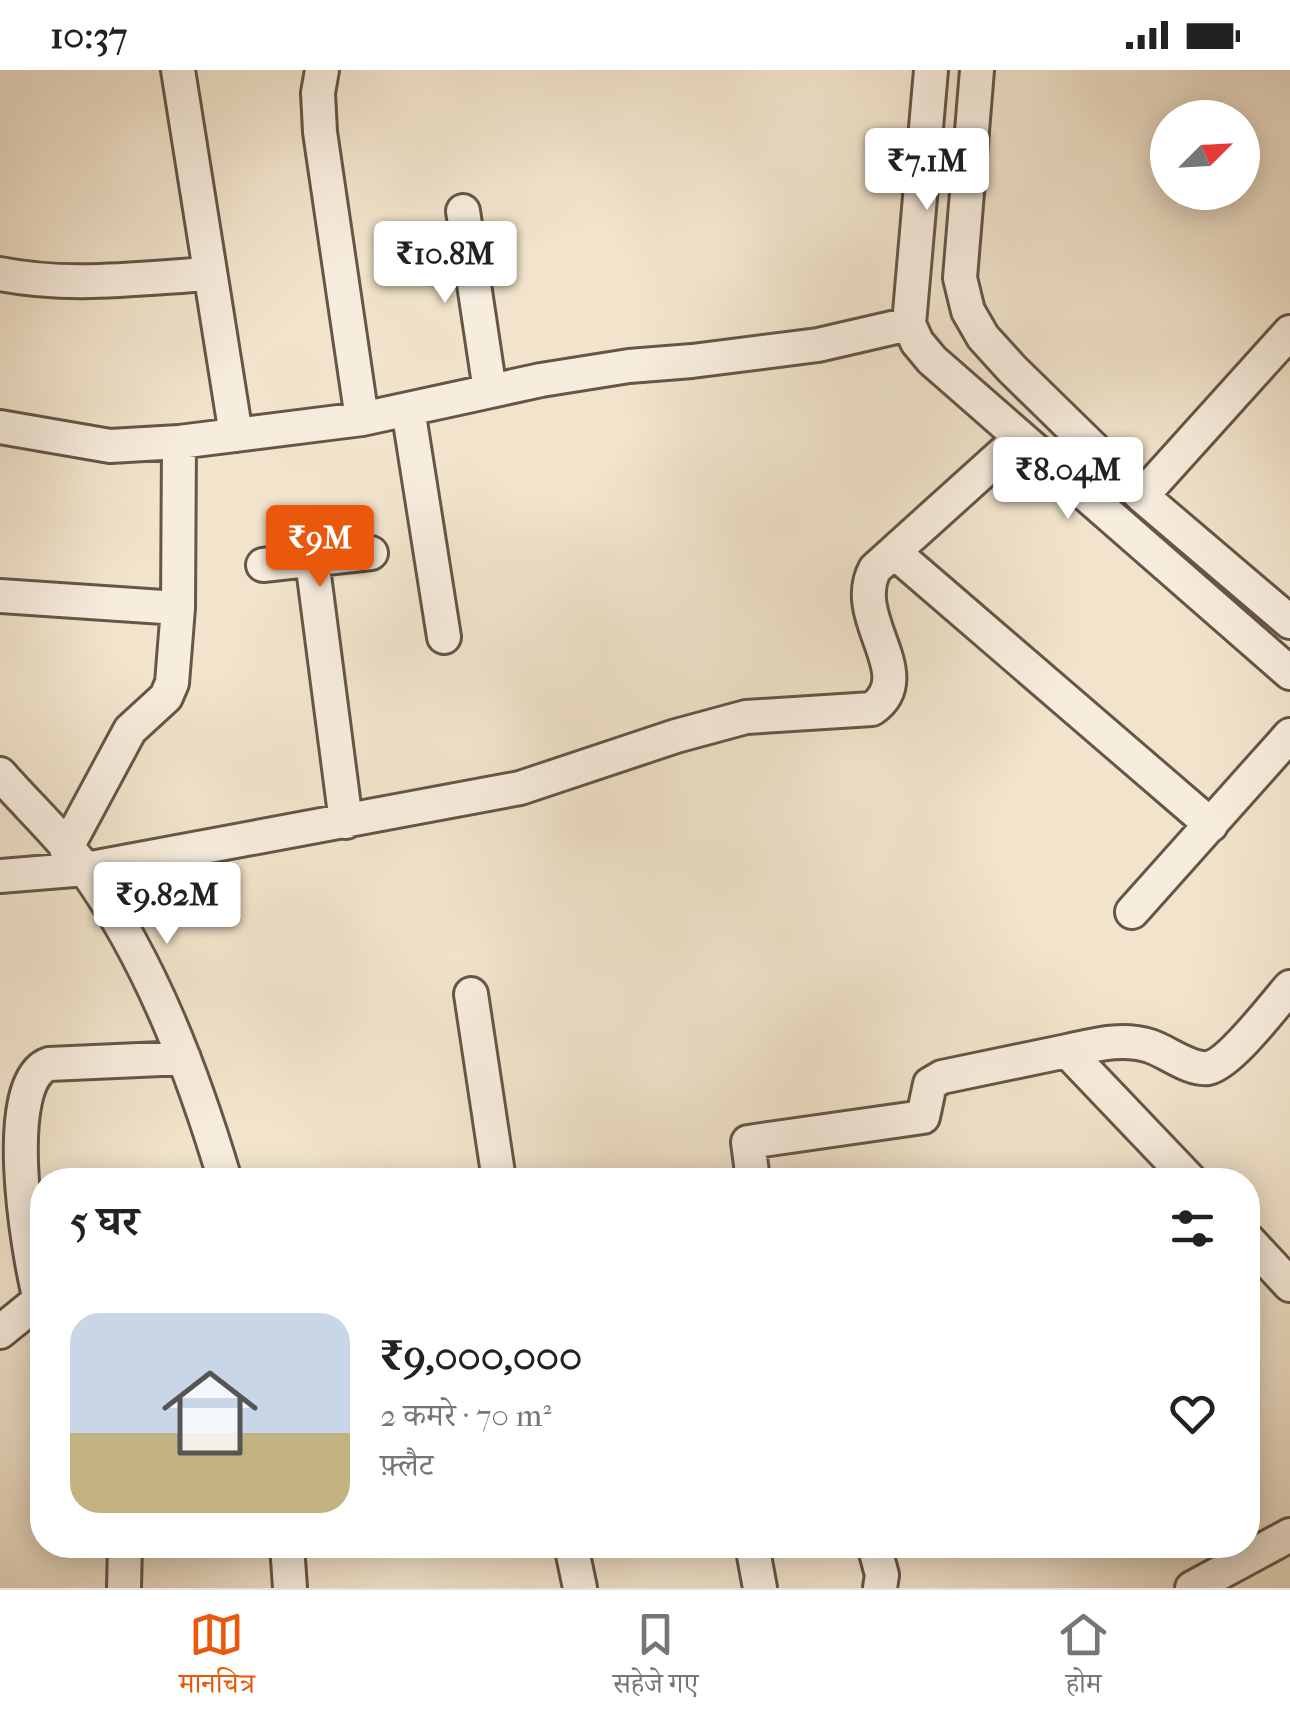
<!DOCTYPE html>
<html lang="hi">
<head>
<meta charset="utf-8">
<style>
	:root { --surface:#fff; --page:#f2f2f2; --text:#222; --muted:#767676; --line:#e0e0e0; --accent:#ea580c }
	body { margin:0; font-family:"IM FELL French Canon","Noto Serif Devanagari",serif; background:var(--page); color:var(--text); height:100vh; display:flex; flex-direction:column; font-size:38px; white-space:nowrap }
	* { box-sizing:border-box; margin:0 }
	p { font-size:32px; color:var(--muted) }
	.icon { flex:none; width:55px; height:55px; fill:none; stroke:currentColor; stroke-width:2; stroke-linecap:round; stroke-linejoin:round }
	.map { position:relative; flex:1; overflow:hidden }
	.side { position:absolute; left:30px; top:1098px; width:1230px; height:390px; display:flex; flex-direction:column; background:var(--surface); border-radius:40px; box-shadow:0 5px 25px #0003 }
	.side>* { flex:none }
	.needle { width:65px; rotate:66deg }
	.tools { position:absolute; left:1150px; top:30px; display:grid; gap:20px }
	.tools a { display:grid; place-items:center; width:110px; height:110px; border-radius:50%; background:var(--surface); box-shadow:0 5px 25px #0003; font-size:50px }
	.price { position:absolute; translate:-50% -85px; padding:0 22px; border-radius:10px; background:#fff; color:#222; font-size:32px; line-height:65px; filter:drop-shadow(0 2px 5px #0008) }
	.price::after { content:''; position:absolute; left:50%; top:60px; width:30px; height:22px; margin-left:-15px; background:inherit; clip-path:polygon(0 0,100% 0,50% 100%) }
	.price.active { background:var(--accent); color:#fff }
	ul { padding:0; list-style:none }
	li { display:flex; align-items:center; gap:30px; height:250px; padding:0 40px }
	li+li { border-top:2px solid var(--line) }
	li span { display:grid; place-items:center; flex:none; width:280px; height:200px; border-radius:30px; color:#555 }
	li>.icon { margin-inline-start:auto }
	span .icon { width:120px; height:120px; fill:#fffc; stroke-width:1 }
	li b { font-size:42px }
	h2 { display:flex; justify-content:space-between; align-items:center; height:120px; padding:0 40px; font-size:42px }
	.status { display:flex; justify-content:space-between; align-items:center; height:70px; padding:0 50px; background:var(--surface); direction:ltr }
	.status svg { height:28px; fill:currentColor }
	.tab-bar { display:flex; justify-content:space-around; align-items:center; height:140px; border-top:2px solid var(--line); background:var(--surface); font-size:28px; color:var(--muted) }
	.tab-bar a { display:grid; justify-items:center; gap:5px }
	.tab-bar .active { color:var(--accent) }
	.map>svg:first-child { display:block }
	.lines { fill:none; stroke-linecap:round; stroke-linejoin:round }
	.minor-casing { stroke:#655647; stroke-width:38 }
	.minor { stroke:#f7edde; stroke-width:32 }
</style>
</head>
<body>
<div class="status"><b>10:37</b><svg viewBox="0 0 49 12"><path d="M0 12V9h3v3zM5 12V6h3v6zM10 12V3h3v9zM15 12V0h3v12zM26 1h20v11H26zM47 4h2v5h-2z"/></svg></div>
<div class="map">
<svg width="1290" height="1518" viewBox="0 0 1290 1518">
	<rect width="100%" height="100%" fill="#f2e4cc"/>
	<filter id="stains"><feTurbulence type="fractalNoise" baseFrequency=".002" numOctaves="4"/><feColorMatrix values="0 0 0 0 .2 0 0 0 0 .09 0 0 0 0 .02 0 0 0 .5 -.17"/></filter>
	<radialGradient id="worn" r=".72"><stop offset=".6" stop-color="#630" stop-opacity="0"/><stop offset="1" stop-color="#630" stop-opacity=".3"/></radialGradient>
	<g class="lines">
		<defs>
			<path id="minor" d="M178 0 236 365
				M322 0 318 23 320 62 362 349
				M977 0 960 208 968 241 983 267 1012 299 1142 426 1290 552
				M463 141 490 321
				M0 204C69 218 140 208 210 204
				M909 254 917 272 932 290 1290 603
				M408 339 444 567
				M0 357 110 376 179 372 362 349 541 310 629 296 692 291 818 275 909 254 931 0
				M1142 426 1290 262
				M894 482 1211 755
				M312 490 346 752
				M263 495 371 483
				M0 526 178 538
				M0 704C27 735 64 769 87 802 152 894 193 1003 225 1110
				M66 779 130 660 166 627 172 613 178 538 179 372
				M0 806 86 799 520 718 676 666 746 647 872 639C921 605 848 549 875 499L1020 368
				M1132 842 1290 665
				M471 924 499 1110
				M1067 981C1095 975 1122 967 1150 976 1168 982 1189 1000 1208 998 1230 994 1274 935 1290 917
				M753 1110 748 1072 923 1047 930 1014 942 1007 1067 981 1190 1110
				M1248 1170 1290 1215
				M40 1230C27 1179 0 1011 49 994L184 988
				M0 1262 42 1228
				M287 1475 290 1518
				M571 1475 580 1518
				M752 1475 760 1518
				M874 1475 882 1505 880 1518
				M124 1518 125 1475
				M1192 1518 1290 1465"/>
		</defs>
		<use href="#minor" class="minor-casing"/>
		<use href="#minor" class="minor"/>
	</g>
	<rect width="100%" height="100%" filter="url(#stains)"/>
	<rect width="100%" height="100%" fill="url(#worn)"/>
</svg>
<div class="tools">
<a><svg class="needle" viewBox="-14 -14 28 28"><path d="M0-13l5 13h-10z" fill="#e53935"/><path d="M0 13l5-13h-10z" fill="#767676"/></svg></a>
</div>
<b class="price" style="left:927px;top:143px">₹7.1M</b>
<b class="price" style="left:445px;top:236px">₹10.8M</b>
<b class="price" style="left:1068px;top:452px">₹8.04M</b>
<b class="price active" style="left:320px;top:520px">₹9M</b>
<b class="price" style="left:167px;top:877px">₹9.82M</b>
<section class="side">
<h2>5 घर<svg class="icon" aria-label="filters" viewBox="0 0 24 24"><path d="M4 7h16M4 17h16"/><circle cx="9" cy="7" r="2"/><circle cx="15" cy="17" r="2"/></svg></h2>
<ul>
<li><span style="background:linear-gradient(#c9d6e8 60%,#c2b280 0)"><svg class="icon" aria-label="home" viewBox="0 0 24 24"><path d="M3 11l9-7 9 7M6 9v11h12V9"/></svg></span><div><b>₹9,000,000</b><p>2 कमरे · 70 m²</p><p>फ़्लैट</p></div><svg class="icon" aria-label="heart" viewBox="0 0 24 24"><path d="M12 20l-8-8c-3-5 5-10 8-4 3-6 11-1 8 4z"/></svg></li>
</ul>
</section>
</div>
<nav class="tab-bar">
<a class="active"><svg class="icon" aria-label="map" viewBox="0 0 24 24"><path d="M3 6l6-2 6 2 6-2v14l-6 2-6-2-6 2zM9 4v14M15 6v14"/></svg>मानचित्र</a>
<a><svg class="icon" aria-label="saved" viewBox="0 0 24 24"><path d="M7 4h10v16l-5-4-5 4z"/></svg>सहेजे गए</a>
<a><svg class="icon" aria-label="home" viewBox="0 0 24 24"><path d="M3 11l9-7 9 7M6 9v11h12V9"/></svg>होम</a>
</nav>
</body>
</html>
